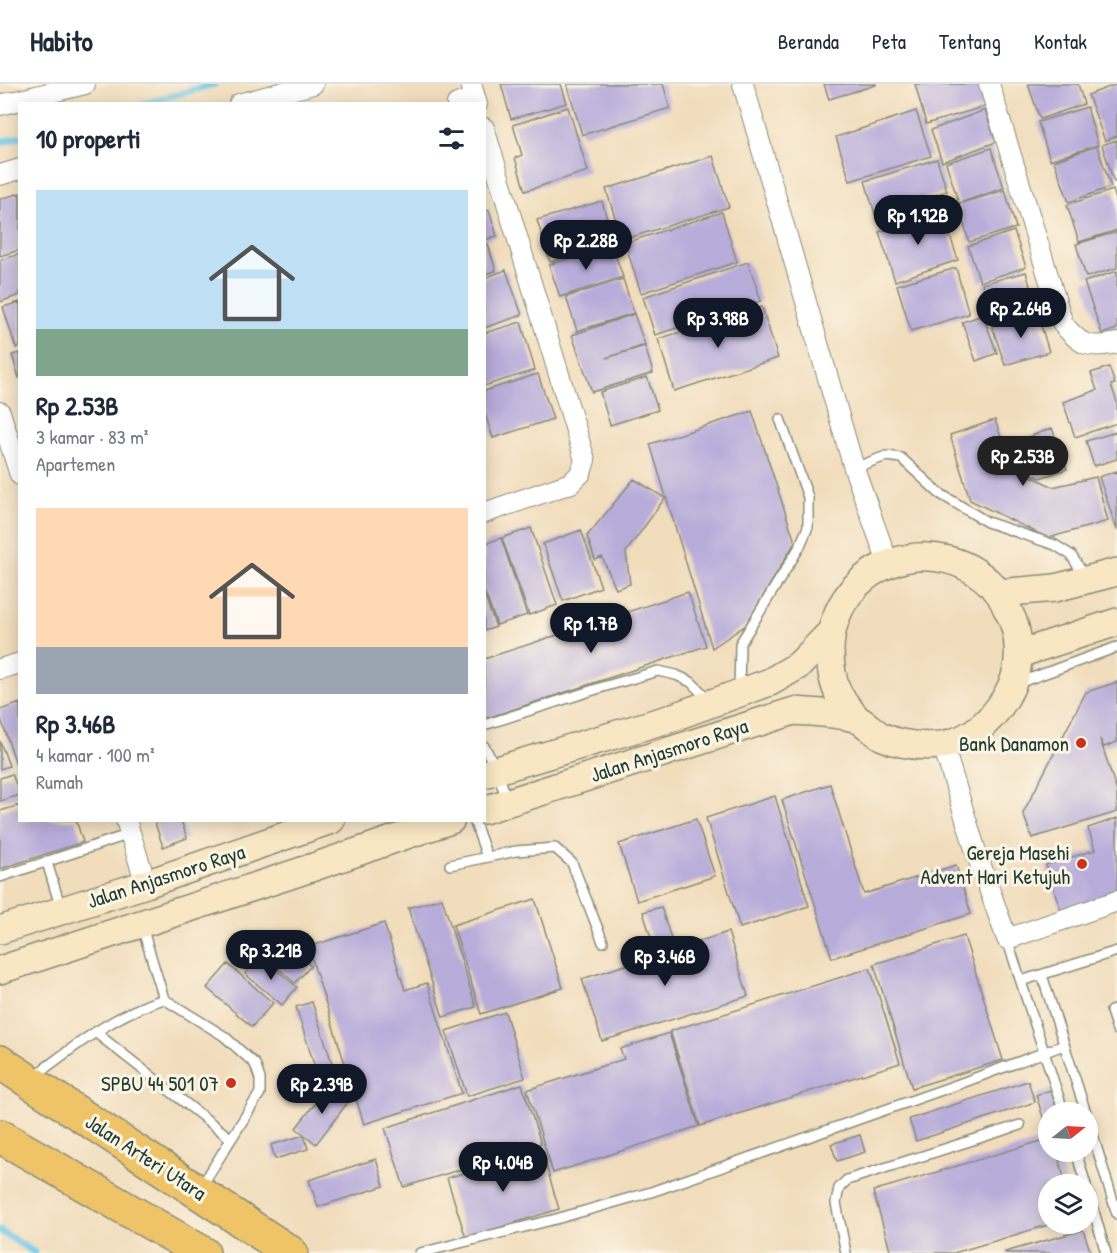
<!DOCTYPE html>
<html lang="id">
<head>
<meta charset="utf-8">
<style>
	:root { --surface:#fff; --page:#f2f2f3; --text:#1f2937; --muted:#747a83; --line:#e0e1e3; --accent:#111827 }
	body { margin:0; font-family:"Patrick Hand",sans-serif; background:var(--page); color:var(--text); height:100vh; display:flex; flex-direction:column; font-size:22px; white-space:nowrap }
	* { box-sizing:border-box; margin:0 }
	p { font-size:20px; color:var(--muted) }
	.icon { flex:none; width:33px; height:33px; fill:none; stroke:currentColor; stroke-width:2; stroke-linecap:round; stroke-linejoin:round }
	.map { position:relative; flex:1; overflow:hidden }
	.drawer { position:absolute; left:18px; top:18px; width:468px; height:720px; display:flex; flex-direction:column; background:var(--surface); border-radius:0px; box-shadow:0 3px 15px #0003 }
	.drawer>* { flex:none }
	.needle { width:39px; rotate:72deg }
	.fabs { position:absolute; left:1038px; top:1018px; display:grid; gap:12px }
	.fabs a { display:grid; place-items:center; width:60px; height:60px; border-radius:50%; background:var(--surface); box-shadow:0 3px 15px #0003; font-size:30px }
	.price { position:absolute; translate:-50% -51px; padding:0 14px; border-radius:21px; background:var(--accent); color:#fff; font-size:20px; line-height:39px; filter:drop-shadow(0 2px 3px #0008) }
	.price::after { content:''; position:absolute; left:50%; top:36px; width:18px; height:14px; margin-left:-9px; background:inherit; clip-path:polygon(0 0,100% 0,50% 100%) }
	.price.current { background:#222; color:#fff }
	ul { padding:0; list-style:none }
	li { display:grid; align-content:center; gap:12px; height:318px; padding:0 18px }
	li span { display:grid; place-items:center; height:186px; border-radius:0px; color:#555 }
	li>.icon { margin-inline-start:auto }
	span .icon { width:108px; height:108px; fill:#fffc; stroke-width:1 }
	li b { font-size:26px }
	h2 { display:flex; justify-content:space-between; align-items:center; height:72px; padding:0 18px; font-size:26px }
	header { display:flex; align-items:center; gap:36px; box-sizing:border-box; height:84px; padding:0 30px; background:var(--surface); border-bottom:2px solid var(--line) }
	header strong { font-size:28px }
	nav { display:flex; gap:33px; margin-inline-start:auto; font-size:21px }
	.map>svg:first-child { display:block }
	.lines { fill:none; stroke-linecap:round; stroke-linejoin:round }
	.stream { stroke:#68c4e6; stroke-width:7 }
	.building { fill:#b8acda }
	.lane-casing { stroke:#888c78; stroke-width:12 }
	.street-casing { stroke:#888c78; stroke-width:22 }
	.secondary-casing { stroke:#888c78; stroke-width:30 }
	.highway-casing { stroke:#888c78; stroke-width:36 }
	.lane { stroke:#fff; stroke-width:9 }
	.street { stroke:#fff; stroke-width:20 }
	.secondary { stroke:#f9e7c3; stroke-width:27 }
	.highway { stroke:#efc469; stroke-width:33 }
	.poi-dot { fill:#c8321e; stroke:#fcf5e5; stroke-width:2 }
	.labels { text-anchor:middle; dominant-baseline:central; stroke-width:6; stroke-linejoin:round; paint-order:stroke }
	.poi-label { font-size:21px; fill:#1f3d34; stroke:#fcf5e5; text-anchor:end }
	.street-label { font-size:21px; fill:#1f3d34; stroke:#fcf5e5 }
</style>
</head>
<body>
<header>
<strong>Habito</strong>
<nav><a>Beranda</a><a>Peta</a><a>Tentang</a><a>Kontak</a></nav>
</header>
<div class="map">
<svg width="1117" height="1169" viewBox="0 0 1117 1169">
	<rect width="100%" height="100%" fill="#fcf5e5"/>
	<filter id="ink" filterUnits="userSpaceOnUse"><feTurbulence type="fractalNoise" baseFrequency=".0167" numOctaves="2"/><feDisplacementMap in="SourceGraphic" scale="12" xChannelSelector="R" yChannelSelector="G"/><feConvolveMatrix kernelMatrix="1 2 1 2 8 2 1 2 1" color-interpolation-filters="sRGB"/></filter>
	<filter id="wash" filterUnits="userSpaceOnUse"><feTurbulence type="fractalNoise" baseFrequency=".008" numOctaves="4" result="noise"/><feDisplacementMap in="SourceGraphic" scale="24" xChannelSelector="R" yChannelSelector="G"/><feGaussianBlur stdDeviation="1.35" result="paint"/><feColorMatrix in="noise" values="0 0 0 0 0 0 0 0 0 0 0 0 0 0 0 0 0 1.4 0 .05"/><feComposite in="paint" operator="in"/></filter>
	<g filter="url(#wash)">
		<rect width="100%" height="100%" fill="#f1dcbb"/>
		<g class="lines">
			<path class="stream" d="M143 20 215 0
				M0 58 20 53
				M0 1147 35 1169"/>
		</g>
		<g id="blocks">
			<path class="building" d="M501 0H561L567 19 511 35Z
				M567 0H663L670 24 582 51Z
				M824 0H876V1L829 15Z
				M915 0H980L986 22 926 40Z
				M1028 0H1078L1084 20 1040 35Z
				M1117 0V52L1105 57 1088 11Z
				M568 23 588 87 525 107 515 74 522 71 513 41Z
				M1087 23 1098 61 1050 76 1038 38Z
				M985 26 996 58 942 78 931 46Z
				M916 27 931 72 850 97 836 53Z
				M1117 56V97L1114 98 1102 61Z
				M1097 62 1111 103 1069 118 1054 77Z
				M991 64 1004 104 959 119 946 79Z
				M713 72 729 123 622 156 606 105Z
				M937 75 947 107 875 130 865 97Z
				M1005 106 1016 144 969 158 958 120Z
				M1113 106 1117 119V146L1079 158 1067 121Z
				M20 109V166L0 172V115Z
				M602 117 614 159 550 178 537 136Z
				M489 126 497 152 484 156V127Z
				M942 127 958 176 895 197 879 148Z
				M722 128 737 178 641 209 625 159Z
				M1014 147 1026 183 980 198 968 162Z
				M1117 148V184L1086 193 1076 160Z
				M488 160 496 187 484 190V161Z
				M612 161 623 193 560 213 549 181Z
				M20 170V211L0 218V176Z
				M748 178 761 217 655 251 643 213Z
				M956 184 969 230 911 247 897 201Z
				M506 186 522 231 484 244V194Z
				M1117 187V245L1102 250 1084 198Z
				M1026 188 1037 226 994 238 982 200Z
				M623 195 634 229 577 247 566 213Z
				M20 218V263L16 264 3 223Z
				M762 223 778 274 674 307 658 255Z
				M1037 228 1049 268 1005 281 992 242Z
				M634 230 645 261 606 274 645 262 653 289 592 308 572 251Z
				M983 231 997 269 976 277 962 238Z
				M521 238 535 286 484 302V249Z
				M20 269V294H19L12 271Z
				M1109 283 1115 300 1111 301 1117 318V339L1075 353 1063 318 1097 306 1091 289Z
				M538 290 553 335 493 354 484 327V307Z
				M647 293 658 326 610 341 600 308Z
				M752 327 795 458 746 541 712 564 650 360Z
				M995 336 1011 382 1053 403 1096 393 1108 437 1048 454 970 416 950 351Z
				M1052 344 1067 385 1040 394 1014 381 1008 361Z
				M1116 348 1117 375 1094 382 1086 357Z
				M1117 387V446L1099 393Z
				M634 395 665 414 626 468 630 500 616 505 602 473 595 476 587 452Z
				M531 444 557 521 529 531 502 454Z
				M581 446 601 503 563 517 543 460Z
				M501 454 527 531 497 541 484 506V460Z
				M688 508 706 562 484 635V575Z
				M484 511 496 543 484 547Z
				M1117 598V658L1104 663 1100 655 1117 708V728L1032 754 1023 729 1086 608Z
				M20 619V682L17 683 0 632V626Z
				M0 657 9 682 0 685Z
				M12 690 20 711 0 717V694Z
				M830 700 864 810 956 781 971 830 832 874 782 716Z
				M775 712 809 822 740 844 706 734Z
				M20 721V736H76L83 758 0 785V727Z
				M1117 734V810L1061 827 1046 781 1095 766 1088 744Z
				M696 735 715 792 637 817 619 760Z
				M154 736H181L187 754 163 763Z
				M442 814 476 923 443 933 408 824Z
				M535 815 563 904 481 930 453 841Z
				M661 823 672 858 654 863 643 828Z
				M384 839 405 906 427 899 462 1009 364 1040 308 863Z
				M728 848 748 912 602 957 582 895Z
				M964 852 1003 976 912 1004 874 880Z
				M285 858 311 882 295 899 269 876Z
				M260 872 297 903 282 921 245 890Z
				M228 880 273 919 252 943 207 904Z
				M870 884 900 979 700 1042 670 947Z
				M312 918 335 988 318 993 296 923Z
				M505 928 525 994 467 1012 446 947Z
				M669 949 699 1042 553 1089 527 1006 624 975 620 965Z
				M1028 997 1035 1018 916 1057 909 1035Z
				M522 1000 541 1060 404 1103 385 1044Z
				M329 1002 349 1017 316 1060 296 1044Z
				M1051 1006 1058 1029H1048V1042L1046 1043 1036 1011Z
				M304 1051 308 1065 275 1075 271 1061Z
				M860 1051 865 1068 837 1077 831 1060Z
				M1048 1055V1068H1057L1066 1101H1048V1141L954 1169H891L873 1107Z
				M541 1065 559 1125 466 1154 447 1094Z
				M376 1075 384 1102 318 1123 309 1096Z
				M1083 1146 1091 1169H1005V1168Z"/>
		</g>
	</g>
	<g filter="url(#ink)">
		<use href="#blocks" fill-opacity="0" stroke="#888c78" stroke-width="1.5"/>
		<g class="lines">
			<defs>
				<path id="lane" d="M854 384 886 372 901 374 939 409 987 438 1055 461 1071 471 1085 493
					M1018 599 1117 563
					M739 608 740 560 799 464 808 443V413L780 335
					M484 641 603 603 658 587 676 591 691 598 710 617
					M484 662 497 686 507 716
					M474 736 487 773
					M47 778 61 825
					M450 781 516 767 555 764 572 779 603 858
					M0 793 130 750
					M142 843 164 915
					M1007 855 1064 1029
					M1042 891 1086 1029
					M1021 897 1117 867
					M1117 925 1111 927 1117 946
					M95 948 230 1054
					M33 993C74 963 114 930 164 915L224 952 255 980 260 995V1009L201 1103
					M1088 1035 1117 1130
					M1076 1068 1086 1101
					M1088 1107 1106 1169
					M420 1169 556 1135 651 1108 959 1000 1064 961
					M846 1169 836 1119 839 1104 847 1096 1020 1041"/>
				<path id="street" d="M471 0 477 20
					M743 0 854 384 888 479
					M989 0 1063 240C1081 262 1089 265 1117 259
					M239 20 313 0
					M457 20 475 14
					M0 21 85 0
					M484 44 585 376 581 389 571 399 484 429
					M0 91 20 85
					M0 328 20 391
					M0 585 20 579
					M943 661 977 771 1007 855 1117 817
					M126 736 146 800"/>
				<path id="secondary" d="M999 509 1055 504 1117 488
					M1019 570 1117 538
					M484 690 668 635 770 598 799 581 831 548
					M484 726 794 627C810 628 842 629 857 635 866 639 874 649 883 653 901 661 921 663 941 661 973 657 999 630 1011 603 1022 581 1020 549 1009 528 1005 522 1003 514 998 508 941 440 833 477 830 565 830 580 832 596 838 609 843 618 851 627 857 635
					M0 846 146 800 331 736
					M0 886C93 856 186 826 278 795 336 776 393 755 451 736"/>
				<path id="highway" d="M0 978 291 1169
					M0 1052 203 1169"/>
			</defs>
			<use href="#lane" class="lane-casing"/>
			<use href="#street" class="street-casing"/>
			<use href="#secondary" class="secondary-casing"/>
			<use href="#highway" class="highway-casing"/>
			<use href="#lane" class="lane"/>
			<use href="#street" class="street"/>
			<use href="#secondary" class="secondary"/>
			<use href="#highway" class="highway"/>
		</g>
	</g>
	<g class="poi-dot">
		<circle cx="1081" cy="659" r="6"/>
		<circle cx="1082" cy="780" r="6"/>
		<circle cx="231" cy="999" r="6"/>
	</g>
	<g class="labels">
		<g class="poi-label">
			<text x="1069" y="659">Bank Danamon</text>
			<text x="1070" y="768">Gereja Masehi<tspan x="1070" dy="24">Advent Hari Ketujuh</tspan></text>
			<text x="219" y="999">SPBU 44 501 07</text>
		</g>
		<g class="street-label">
			<text transform="translate(669 666) rotate(-18)">Jalan Anjasmoro Raya</text>
			<text transform="translate(166 792) rotate(-18)">Jalan Anjasmoro Raya</text>
			<text transform="translate(146 1073) rotate(33)">Jalan Arteri Utara</text>
		</g>
	</g>
</svg>
<div class="fabs">
<a><svg class="needle" viewBox="-14 -14 28 28"><path d="M0-13l5 13h-10z" fill="#e53935"/><path d="M0 13l5-13h-10z" fill="#747a83"/></svg></a>
<a><svg class="icon" aria-label="layers" viewBox="0 0 24 24"><path d="M12 4l9 5-9 5-9-5zM3 14l9 5 9-5"/></svg></a>
</div>
<b class="price" style="left:918px;top:162px">Rp 1.92B</b>
<b class="price" style="left:586px;top:187px">Rp 2.28B</b>
<b class="price" style="left:1021px;top:255px">Rp 2.64B</b>
<b class="price" style="left:718px;top:265px">Rp 3.98B</b>
<b class="price current" style="left:1023px;top:403px">Rp 2.53B</b>
<b class="price" style="left:591px;top:570px">Rp 1.7B</b>
<b class="price" style="left:271px;top:897px">Rp 3.21B</b>
<b class="price" style="left:665px;top:903px">Rp 3.46B</b>
<b class="price" style="left:322px;top:1031px">Rp 2.39B</b>
<b class="price" style="left:503px;top:1109px">Rp 4.04B</b>
<section class="drawer">
<h2>10 properti<svg class="icon" aria-label="filters" viewBox="0 0 24 24"><path d="M4 7h16M4 17h16"/><circle cx="9" cy="7" r="2"/><circle cx="15" cy="17" r="2"/></svg></h2>
<ul>
<li><span style="background:linear-gradient(#bfe0f5 75%,#7fa58c 0)"><svg class="icon" aria-label="home" viewBox="0 0 24 24"><path d="M3 11l9-7 9 7M6 9v11h12V9"/></svg></span><div><b>Rp 2.53B</b><p>3 kamar · 83 m²</p><p>Apartemen</p></div></li>
<li><span style="background:linear-gradient(#ffd9b3 75%,#9aa5b1 0)"><svg class="icon" aria-label="home" viewBox="0 0 24 24"><path d="M3 11l9-7 9 7M6 9v11h12V9"/></svg></span><div><b>Rp 3.46B</b><p>4 kamar · 100 m²</p><p>Rumah</p></div></li>
</ul>
</section>
</div>
</body>
</html>
